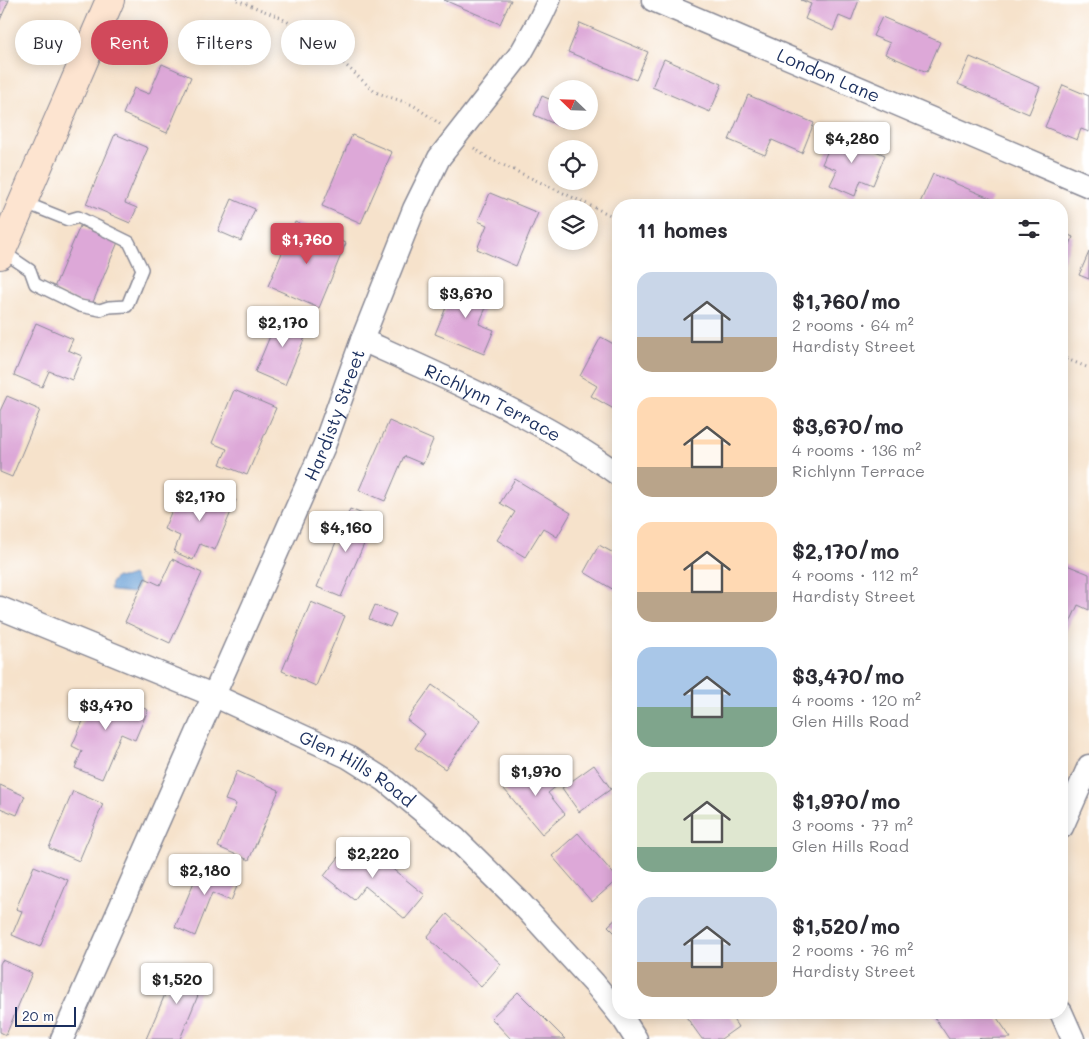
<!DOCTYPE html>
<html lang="en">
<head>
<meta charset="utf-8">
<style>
	:root { --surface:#fff; --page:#f7f7f7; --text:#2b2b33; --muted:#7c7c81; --accent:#d1495b }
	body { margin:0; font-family:Mali,sans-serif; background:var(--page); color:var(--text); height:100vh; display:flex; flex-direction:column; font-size:19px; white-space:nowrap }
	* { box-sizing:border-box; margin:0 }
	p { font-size:16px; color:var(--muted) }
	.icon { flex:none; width:28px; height:28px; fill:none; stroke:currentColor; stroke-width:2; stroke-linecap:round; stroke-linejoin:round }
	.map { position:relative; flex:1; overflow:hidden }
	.sheet { position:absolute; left:612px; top:199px; width:456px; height:820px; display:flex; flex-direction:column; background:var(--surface); border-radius:20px; box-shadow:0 2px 12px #0003 }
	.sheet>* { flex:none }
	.hud { position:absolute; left:15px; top:20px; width:475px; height:45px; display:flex; gap:10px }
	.needle { width:32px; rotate:293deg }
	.fabs { position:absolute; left:548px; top:80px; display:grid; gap:10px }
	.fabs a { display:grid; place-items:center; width:50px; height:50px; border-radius:50%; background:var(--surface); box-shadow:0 2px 12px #0003; font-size:25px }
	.scale { position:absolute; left:15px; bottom:12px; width:61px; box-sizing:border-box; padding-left:5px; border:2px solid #1b2f5e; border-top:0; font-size:14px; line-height:18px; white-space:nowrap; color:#1b2f5e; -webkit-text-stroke:4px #fff; paint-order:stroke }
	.price { position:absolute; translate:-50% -42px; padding:0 11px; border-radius:5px; background:#fff; color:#222; font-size:16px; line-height:32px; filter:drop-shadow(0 1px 2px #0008) }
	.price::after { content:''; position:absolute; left:50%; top:30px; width:15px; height:11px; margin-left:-8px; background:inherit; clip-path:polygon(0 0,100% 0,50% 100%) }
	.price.on { background:var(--accent); color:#fff }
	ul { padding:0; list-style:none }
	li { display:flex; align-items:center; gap:15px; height:125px; padding:0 25px }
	li span { display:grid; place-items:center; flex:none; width:140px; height:100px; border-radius:15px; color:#555 }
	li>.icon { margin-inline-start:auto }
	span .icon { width:60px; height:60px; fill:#fffc; stroke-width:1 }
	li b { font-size:21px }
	h2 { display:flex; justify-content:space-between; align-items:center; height:60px; padding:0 25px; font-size:21px }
	.chip { padding:0 18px; border-radius:22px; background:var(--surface); box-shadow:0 2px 12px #0003; font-size:18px; line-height:45px }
	.chip.on { background:var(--accent); color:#fff }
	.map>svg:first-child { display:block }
	.water { fill:#679fd5; stroke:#41679a }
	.building { fill:#dda8d8 }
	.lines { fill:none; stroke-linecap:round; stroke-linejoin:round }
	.lane-casing { stroke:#888894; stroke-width:14 }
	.street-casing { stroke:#888894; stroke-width:25 }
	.secondary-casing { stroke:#888894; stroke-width:30 }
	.path { stroke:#888894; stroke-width:3; stroke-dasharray:1 4; stroke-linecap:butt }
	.lane { stroke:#fff; stroke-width:11 }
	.street { stroke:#fff; stroke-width:22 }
	.secondary { stroke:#fde4d0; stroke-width:28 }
	.labels { text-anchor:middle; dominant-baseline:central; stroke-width:4.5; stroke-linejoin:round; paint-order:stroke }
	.street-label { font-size:18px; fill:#1b2f5e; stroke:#fff }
</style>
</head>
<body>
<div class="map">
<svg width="1089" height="1039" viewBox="0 0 1089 1039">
	<rect width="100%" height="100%" fill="#fff"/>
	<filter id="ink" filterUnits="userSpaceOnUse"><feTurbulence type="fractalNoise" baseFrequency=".02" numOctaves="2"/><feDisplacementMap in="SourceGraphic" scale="10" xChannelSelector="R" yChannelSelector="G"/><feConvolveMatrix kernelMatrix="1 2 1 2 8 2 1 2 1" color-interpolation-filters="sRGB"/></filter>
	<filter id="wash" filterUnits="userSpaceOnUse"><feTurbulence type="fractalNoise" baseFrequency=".0096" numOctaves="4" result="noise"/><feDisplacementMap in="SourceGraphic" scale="20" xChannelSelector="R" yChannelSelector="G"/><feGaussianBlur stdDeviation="1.12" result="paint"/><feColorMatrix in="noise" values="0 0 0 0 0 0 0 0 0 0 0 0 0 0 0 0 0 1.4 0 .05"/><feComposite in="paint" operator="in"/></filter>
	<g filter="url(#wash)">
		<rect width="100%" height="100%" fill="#f6e2cb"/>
		<path class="water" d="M133 575 138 583 136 589 133 593 112 591 110 588 111 583 116 577 124 578Z"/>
		<g id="blocks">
			<path class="building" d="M0 0H9L0 20Z
				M444 0H511L500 24Z
				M801 0H859L851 21 839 16 833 31 805 19 811 4Z
				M882 17 940 42 927 72 885 54 890 43 873 36Z
				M580 23 648 52 636 80 568 52Z
				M970 57 1040 87 1029 114 958 84Z
				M664 59 722 84 710 112 652 87Z
				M162 64 191 77 167 133 123 114 134 88 149 94Z
				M1063 85 1089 96V132L1081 129 1077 140 1045 127Z
				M748 95 814 123 802 153 772 140 765 155 729 140Z
				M542 96 556 102V121H564L562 127 534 115Z
				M115 134 148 148 125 203 137 208 130 223 86 204Z
				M835 134 885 155 873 185 861 180 855 196 830 185 837 170 822 164Z
				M352 135 392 152 361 223 322 206Z
				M933 174 992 199 989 205H919Z
				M490 193 538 213 516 266 477 249 487 225 478 221Z
				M232 199 255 209 241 241 218 231Z
				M295 222 346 243 319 308 268 286Z
				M80 226 118 242 91 307 53 290Z
				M1062 232 1073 237 1063 262H1062Z
				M1089 252V279L1079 275Z
				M457 281 491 296 479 324 494 330 484 354 435 334Z
				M281 310 311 323 285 385 255 372Z
				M36 323 73 339 68 350 82 356 72 380 49 371 42 387 14 375Z
				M601 337 619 347V412L591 396 597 386 580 376Z
				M234 390 276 408 247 475 220 464 227 449 212 443Z
				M7 396 40 410 12 477 0 472V411Z
				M389 421 433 440 423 464 404 456 385 501 359 490Z
				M515 479 571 513 557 537 543 528 525 557 497 540 515 512 500 503Z
				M202 486 236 500 215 550 200 544 193 560 174 552 180 536 164 529 175 503 192 510Z
				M350 509 375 519 341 597 317 587Z
				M599 545 619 556V593L584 572Z
				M172 559 202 573 170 643 125 622 145 578 160 585Z
				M1062 563 1089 574V610L1078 605 1062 640Z
				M311 602 345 616 316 686 282 671Z
				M375 605 396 614 390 627 369 619Z
				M432 685 481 720 445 769 415 748 425 734 407 720Z
				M97 689 148 710 135 740 121 734 102 779 75 768 82 751 72 746Z
				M538 761 558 785 548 793 565 814 542 834 504 789Z
				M594 765 611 789 579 812 562 788Z
				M237 771 279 790 249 860 218 847 236 804 225 800Z
				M0 785 25 796 17 815 0 808Z
				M73 791 103 804 79 861 49 848Z
				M578 833 618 879 592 902 552 856Z
				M354 838 425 895 405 919 365 886 354 900 324 876Z
				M202 863 240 879 231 901 212 893 195 936 175 927Z
				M34 866 68 880 40 947 12 935 22 911 16 909Z
				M447 914 501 964 481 987 427 937Z
				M619 916V937L608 926Z
				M2 960 32 973 6 1035 0 1032V964Z
				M178 964 206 976 180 1039H146Z
				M518 992 565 1039H511L491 1018Z
				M687 1012H728L738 1027 721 1039H702L684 1014Z
				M931 1012H993L1011 1038 949 1039Z"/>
		</g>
	</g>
	<g filter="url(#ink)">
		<use href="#blocks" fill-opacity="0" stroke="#888894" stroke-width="1"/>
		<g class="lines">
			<defs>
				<path id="lane" d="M2 251 30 270 35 284 80 306 100 310 109 307 127 306 142 269 129 242 78 217 68 220 23 202"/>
				<g id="street">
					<path id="s1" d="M653 0 1089 186"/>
					<path id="s2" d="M362 340C451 380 540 418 619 475"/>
					<path id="s3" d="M0 608 215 696 348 757 386 781 456 839 517 899 594 983 624 1020 636 1039"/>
					<path d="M1062 827 1089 766"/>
					<path d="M1061 1012 1073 1039"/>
					<path id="s4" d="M62 1039 324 446 362 340 414 209 439 158 521 53 540 19 549 0"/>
				</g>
				<path id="secondary" d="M0 255 110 0"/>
			</defs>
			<use href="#lane" class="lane-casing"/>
			<use href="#street" class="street-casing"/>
			<use href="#secondary" class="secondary-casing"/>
			<path class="path" d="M237 0 279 17 316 38 375 92 413 105 440 124
				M474 148 488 158 619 219
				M1062 357 1089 368"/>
			<use href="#lane" class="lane"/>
			<use href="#street" class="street"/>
			<use href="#secondary" class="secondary"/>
		</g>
	</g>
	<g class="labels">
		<g class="street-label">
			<text stroke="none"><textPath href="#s1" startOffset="191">London Lane</textPath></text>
			<text stroke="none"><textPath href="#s2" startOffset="145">Richlynn Terrace</textPath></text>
			<text stroke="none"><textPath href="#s4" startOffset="681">Hardisty Street</textPath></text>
			<text stroke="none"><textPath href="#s3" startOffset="392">Glen Hills Road</textPath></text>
		</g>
	</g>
</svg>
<div class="fabs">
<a><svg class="needle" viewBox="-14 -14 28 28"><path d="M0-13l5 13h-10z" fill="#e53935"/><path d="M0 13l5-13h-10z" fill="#7c7c81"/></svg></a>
<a><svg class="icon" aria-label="locate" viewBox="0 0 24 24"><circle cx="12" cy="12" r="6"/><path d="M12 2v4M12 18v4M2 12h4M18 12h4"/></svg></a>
<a><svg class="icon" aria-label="layers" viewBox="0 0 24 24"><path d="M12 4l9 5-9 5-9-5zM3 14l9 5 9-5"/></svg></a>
</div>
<div class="scale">20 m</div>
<b class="price" style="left:852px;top:164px">$4,280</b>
<b class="price on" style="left:307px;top:265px">$1,760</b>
<b class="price" style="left:466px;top:319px">$3,670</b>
<b class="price" style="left:283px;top:348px">$2,170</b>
<b class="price" style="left:200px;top:522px">$2,170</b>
<b class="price" style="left:346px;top:553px">$4,160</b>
<b class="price" style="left:106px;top:731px">$3,470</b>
<b class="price" style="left:536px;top:797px">$1,970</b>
<b class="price" style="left:373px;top:879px">$2,220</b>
<b class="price" style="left:205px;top:896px">$2,180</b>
<b class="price" style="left:177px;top:1005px">$1,520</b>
<div class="hud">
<a class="chip">Buy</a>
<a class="chip on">Rent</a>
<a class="chip">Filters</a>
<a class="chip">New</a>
</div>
<section class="sheet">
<h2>11 homes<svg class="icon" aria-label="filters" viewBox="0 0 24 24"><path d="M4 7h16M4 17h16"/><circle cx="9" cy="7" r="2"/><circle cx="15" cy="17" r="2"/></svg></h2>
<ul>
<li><span style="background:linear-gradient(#c9d6e8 65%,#b9a48a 0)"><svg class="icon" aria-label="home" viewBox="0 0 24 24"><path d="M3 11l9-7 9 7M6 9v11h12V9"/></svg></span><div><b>$1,760/mo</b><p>2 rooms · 64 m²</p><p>Hardisty Street</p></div></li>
<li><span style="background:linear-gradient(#ffd9b3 70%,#b9a48a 0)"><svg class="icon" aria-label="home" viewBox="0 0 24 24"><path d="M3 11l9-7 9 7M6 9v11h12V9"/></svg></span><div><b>$3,670/mo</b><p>4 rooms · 136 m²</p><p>Richlynn Terrace</p></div></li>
<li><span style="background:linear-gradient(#ffd9b3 70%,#b9a48a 0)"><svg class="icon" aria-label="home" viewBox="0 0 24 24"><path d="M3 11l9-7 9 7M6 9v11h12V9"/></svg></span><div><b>$2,170/mo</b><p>4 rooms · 112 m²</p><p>Hardisty Street</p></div></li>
<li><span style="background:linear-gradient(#a9c7e8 60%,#7fa58c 0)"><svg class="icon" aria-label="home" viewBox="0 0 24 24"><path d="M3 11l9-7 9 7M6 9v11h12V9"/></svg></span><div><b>$3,470/mo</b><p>4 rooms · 120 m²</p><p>Glen Hills Road</p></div></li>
<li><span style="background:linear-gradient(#dfe7d0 75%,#7fa58c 0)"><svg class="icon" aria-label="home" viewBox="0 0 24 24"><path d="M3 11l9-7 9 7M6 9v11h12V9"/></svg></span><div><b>$1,970/mo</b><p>3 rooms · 77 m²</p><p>Glen Hills Road</p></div></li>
<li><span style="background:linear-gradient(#c9d6e8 65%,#b9a48a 0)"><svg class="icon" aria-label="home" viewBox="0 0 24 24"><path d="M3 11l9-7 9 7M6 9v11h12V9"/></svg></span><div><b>$1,520/mo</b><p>2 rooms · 76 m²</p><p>Hardisty Street</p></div></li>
</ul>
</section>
</div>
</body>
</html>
